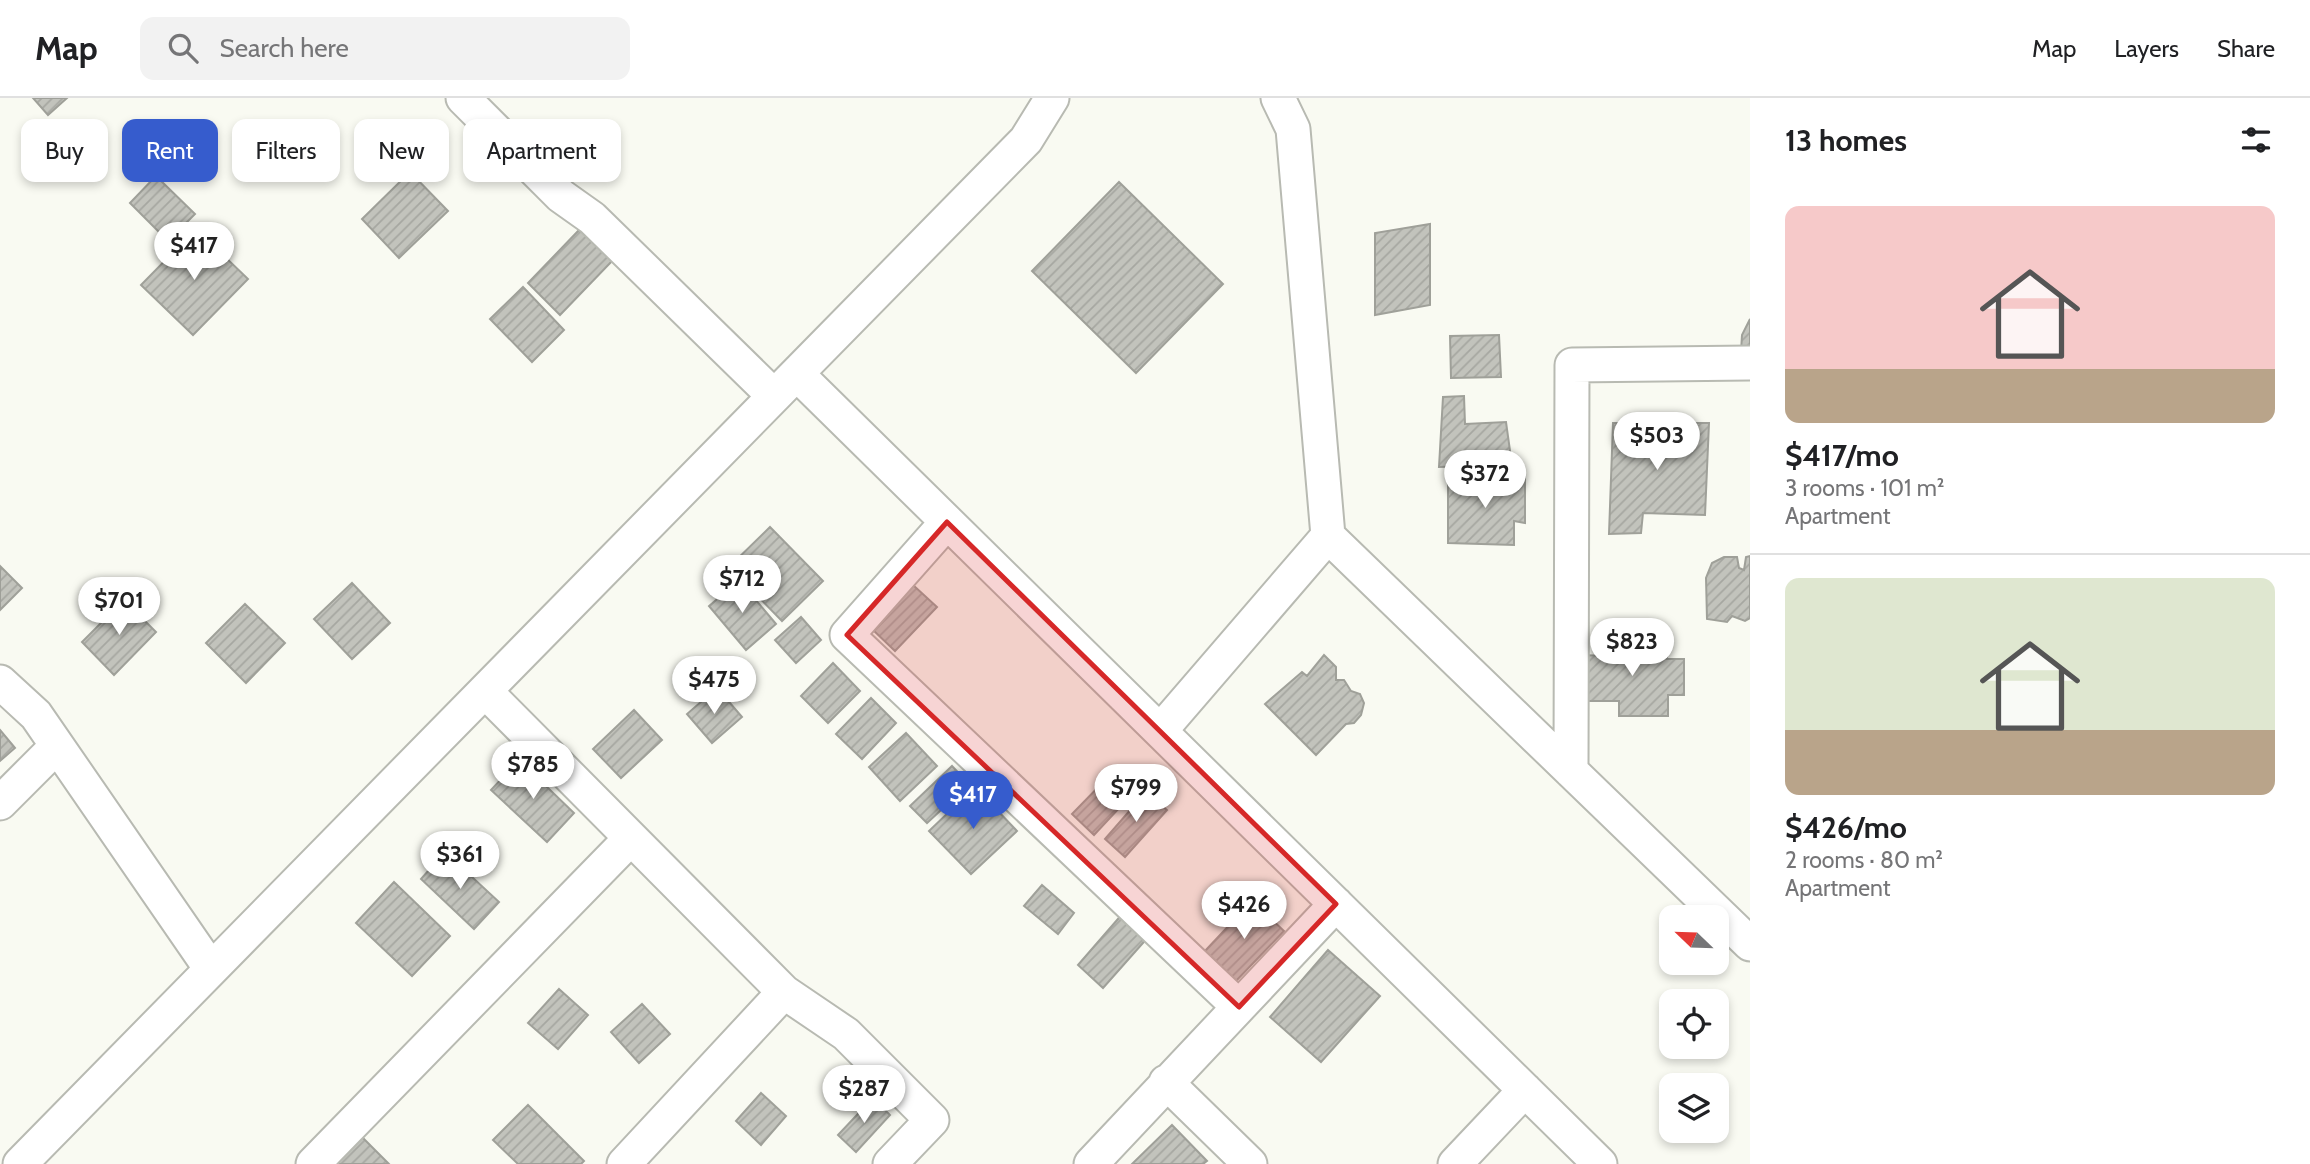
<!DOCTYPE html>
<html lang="en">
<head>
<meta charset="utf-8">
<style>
	:root { --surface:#fff; --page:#f2f2f2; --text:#202124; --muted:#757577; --line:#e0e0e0; --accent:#365ccd }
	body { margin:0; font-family:Cabin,sans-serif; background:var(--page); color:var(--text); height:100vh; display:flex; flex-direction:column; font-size:26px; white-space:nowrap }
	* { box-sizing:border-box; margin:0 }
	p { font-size:23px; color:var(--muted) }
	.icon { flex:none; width:38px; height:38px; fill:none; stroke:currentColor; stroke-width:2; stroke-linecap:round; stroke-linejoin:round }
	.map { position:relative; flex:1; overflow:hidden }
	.sheet { display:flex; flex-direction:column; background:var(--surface); width:560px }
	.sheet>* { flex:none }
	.banner { position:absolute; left:21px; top:21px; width:665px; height:63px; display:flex; gap:14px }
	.needle { width:46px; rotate:293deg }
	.buttons { position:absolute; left:1659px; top:807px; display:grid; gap:14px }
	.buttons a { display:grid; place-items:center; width:70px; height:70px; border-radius:14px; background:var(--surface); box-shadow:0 4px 10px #0003; font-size:35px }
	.price { position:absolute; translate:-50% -60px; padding:0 16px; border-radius:24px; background:#fff; color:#222; font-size:23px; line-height:46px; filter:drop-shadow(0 2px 4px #0008) }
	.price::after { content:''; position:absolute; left:50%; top:42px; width:21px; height:16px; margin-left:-10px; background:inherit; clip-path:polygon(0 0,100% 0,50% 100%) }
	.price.on { background:var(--accent); color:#fff }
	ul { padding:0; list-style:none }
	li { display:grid; align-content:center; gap:14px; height:371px; padding:0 35px }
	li+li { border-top:2px solid var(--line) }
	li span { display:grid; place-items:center; height:217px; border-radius:14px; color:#555 }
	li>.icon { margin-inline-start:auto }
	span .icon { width:126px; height:126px; fill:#fffc; stroke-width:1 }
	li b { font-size:30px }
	h2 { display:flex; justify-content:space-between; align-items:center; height:84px; padding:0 35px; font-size:30px }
	.chip { padding:0 24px; border-radius:14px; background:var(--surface); box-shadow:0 4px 10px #0003; font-size:24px; line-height:63px }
	.chip.on { background:var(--accent); color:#fff }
	header { display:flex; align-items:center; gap:42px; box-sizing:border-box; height:98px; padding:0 35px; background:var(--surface); border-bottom:2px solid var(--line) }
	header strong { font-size:33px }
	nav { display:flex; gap:38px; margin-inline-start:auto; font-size:24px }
	.search { width:490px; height:63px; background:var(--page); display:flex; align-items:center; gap:18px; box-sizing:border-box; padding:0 24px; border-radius:14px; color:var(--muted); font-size:26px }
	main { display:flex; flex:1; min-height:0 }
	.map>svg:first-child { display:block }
	.building { fill:url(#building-hatch); stroke:#9fa099; stroke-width:2 }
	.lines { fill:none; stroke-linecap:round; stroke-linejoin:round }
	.minor-casing { stroke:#b8bab2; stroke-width:37 }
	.minor { stroke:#fff; stroke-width:33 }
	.marked { fill:#d62828; fill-opacity:0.2; stroke:#d62828; stroke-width:5; stroke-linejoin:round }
</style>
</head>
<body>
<header>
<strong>Map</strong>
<div class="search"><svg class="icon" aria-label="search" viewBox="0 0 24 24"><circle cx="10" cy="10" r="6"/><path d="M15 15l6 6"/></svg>Search here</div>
<nav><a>Map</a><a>Layers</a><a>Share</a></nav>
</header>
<main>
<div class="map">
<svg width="1750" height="1066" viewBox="0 0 1750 1066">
	<defs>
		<pattern id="building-hatch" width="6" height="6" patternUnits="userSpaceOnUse" patternTransform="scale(1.75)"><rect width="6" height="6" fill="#c2c3bc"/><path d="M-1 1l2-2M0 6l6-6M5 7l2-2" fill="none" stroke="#a6a7a1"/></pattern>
	</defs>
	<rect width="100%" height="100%" fill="#f9faf2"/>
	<path class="building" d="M33 0H67L48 17Z
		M410 74 448 113 399 160 362 121Z
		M156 78 195 116 168 143 130 105Z
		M1119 84 1223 186 1136 275 1032 173Z
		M1430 126V207L1375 217V135Z
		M196 131 248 181 193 237 141 187Z
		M580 131 613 162 560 217 528 185Z
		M523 189 564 232 532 264 490 221Z
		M1750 221V254H1741L1742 237Z
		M1499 237 1501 279 1451 280 1450 238Z
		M1464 298 1465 326 1506 324 1512 367 1439 369 1443 299Z
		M1613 325H1709L1705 417 1643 415 1641 435 1609 436Z
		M1525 379V425L1514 423V447L1448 445V381Z
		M770 429 823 483 782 523 729 469Z
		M1750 458V520L1745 523 1732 518 1727 524 1707 521 1706 480 1712 465 1724 459H1737L1739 470 1744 472 1746 459Z
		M0 468 22 490 0 512Z
		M739 482 776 526 746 552 709 508Z
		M352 485 390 525 352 561 314 521Z
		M913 487 937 509 895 553 872 531Z
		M124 502 156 534 114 577 82 544Z
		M245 506 285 545 246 585 206 545Z
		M801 519 821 542 796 565 775 542Z
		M1617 541H1666L1667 561H1684V597H1668V618H1619V603H1578L1576 557 1615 558Z
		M1324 557 1336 569V582H1344L1351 593 1360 596 1364 605 1361 617 1354 625 1346 626 1316 657 1265 606 1302 574 1307 578Z
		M833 565 860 593 828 625 801 598Z
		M717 590 742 619 712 645 687 616Z
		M871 600 896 625 862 661 836 636Z
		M634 612 662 642 621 680 593 651Z
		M0 632 15 650 0 663Z
		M906 635 937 668 900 703 869 669Z
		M519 662 574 715 547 744 491 692Z
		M952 668 969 686 927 725 910 708Z
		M1114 673 1135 693 1094 737 1072 716Z
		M975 689 1017 733 971 776 929 733Z
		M1146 694 1167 712 1125 759 1105 741Z
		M445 754 499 804 474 831 421 781Z
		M394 784 450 838 412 878 356 825Z
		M1042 787 1074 815 1058 836 1024 808Z
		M1252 803 1284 833 1235 884 1204 854Z
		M1124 814 1150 837 1103 890 1078 867Z
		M1328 852 1380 898 1321 964 1270 919Z
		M559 891 588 917 558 951 528 925Z
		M642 906 670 936 639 965 611 934Z
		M761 995 786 1018 761 1047 736 1023Z
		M873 1000 890 1017 856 1054 838 1037Z
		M528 1007 584 1063 581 1066H518L493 1042Z
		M1172 1027 1207 1063 1203 1066H1132Z
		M357 1034 389 1066H322Z"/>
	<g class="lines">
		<defs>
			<path id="minor" d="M463 0 561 98 592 120 774 298
				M1278 0 1293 31 1328 438 1750 846
				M797 276 1600 1066
				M947 424 847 537 1239 909
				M0 584 36 617 211 871
				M485 593 784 894 846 936 932 1022 890 1066
				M1160 633 1328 438
				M1571 673 1572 267 1750 265
				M0 705 57 648
				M1166 984 1250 1066
				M20 1066 1026 42 1052 0
				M313 1066 631 740
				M624 1066 784 894
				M1091 1066 1336 806
				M1455 1066 1525 992"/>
		</defs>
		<use href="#minor" class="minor-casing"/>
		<use href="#minor" class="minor"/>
	</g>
	<path class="marked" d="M947 424 1336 806 1239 909 847 537Z"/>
</svg>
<div class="buttons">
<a><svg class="needle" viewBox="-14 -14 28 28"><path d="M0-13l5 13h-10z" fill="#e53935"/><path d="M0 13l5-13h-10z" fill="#757577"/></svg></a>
<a><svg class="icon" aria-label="locate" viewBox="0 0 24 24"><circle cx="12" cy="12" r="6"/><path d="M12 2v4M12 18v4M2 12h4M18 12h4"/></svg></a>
<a><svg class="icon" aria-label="layers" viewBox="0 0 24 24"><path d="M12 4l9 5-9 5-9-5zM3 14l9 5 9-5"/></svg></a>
</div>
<b class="price" style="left:194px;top:184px">$417</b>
<b class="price" style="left:1657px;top:374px">$503</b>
<b class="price" style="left:1485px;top:412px">$372</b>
<b class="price" style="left:742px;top:517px">$712</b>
<b class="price" style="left:119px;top:539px">$701</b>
<b class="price" style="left:1632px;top:580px">$823</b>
<b class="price" style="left:714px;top:618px">$475</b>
<b class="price" style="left:533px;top:703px">$785</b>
<b class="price" style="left:1136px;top:726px">$799</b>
<b class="price on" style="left:973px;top:733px">$417</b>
<b class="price" style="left:460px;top:793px">$361</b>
<b class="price" style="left:1244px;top:843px">$426</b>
<b class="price" style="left:864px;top:1027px">$287</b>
<div class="banner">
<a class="chip">Buy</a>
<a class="chip on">Rent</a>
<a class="chip">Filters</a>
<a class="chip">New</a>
<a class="chip">Apartment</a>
</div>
</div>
<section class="sheet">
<h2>13 homes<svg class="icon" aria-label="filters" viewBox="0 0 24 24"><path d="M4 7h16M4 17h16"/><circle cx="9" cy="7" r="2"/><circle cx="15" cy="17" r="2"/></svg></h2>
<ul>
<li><span style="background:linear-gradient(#f6c9c9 75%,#b9a48a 0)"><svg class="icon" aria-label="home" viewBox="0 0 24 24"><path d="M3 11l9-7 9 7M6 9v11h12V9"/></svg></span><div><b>$417/mo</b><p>3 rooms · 101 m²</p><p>Apartment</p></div></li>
<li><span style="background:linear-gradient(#dfe7d0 70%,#b9a48a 0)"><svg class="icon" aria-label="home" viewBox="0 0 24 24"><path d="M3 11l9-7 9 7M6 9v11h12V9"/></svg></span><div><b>$426/mo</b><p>2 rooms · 80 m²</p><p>Apartment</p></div></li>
</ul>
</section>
</main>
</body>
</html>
